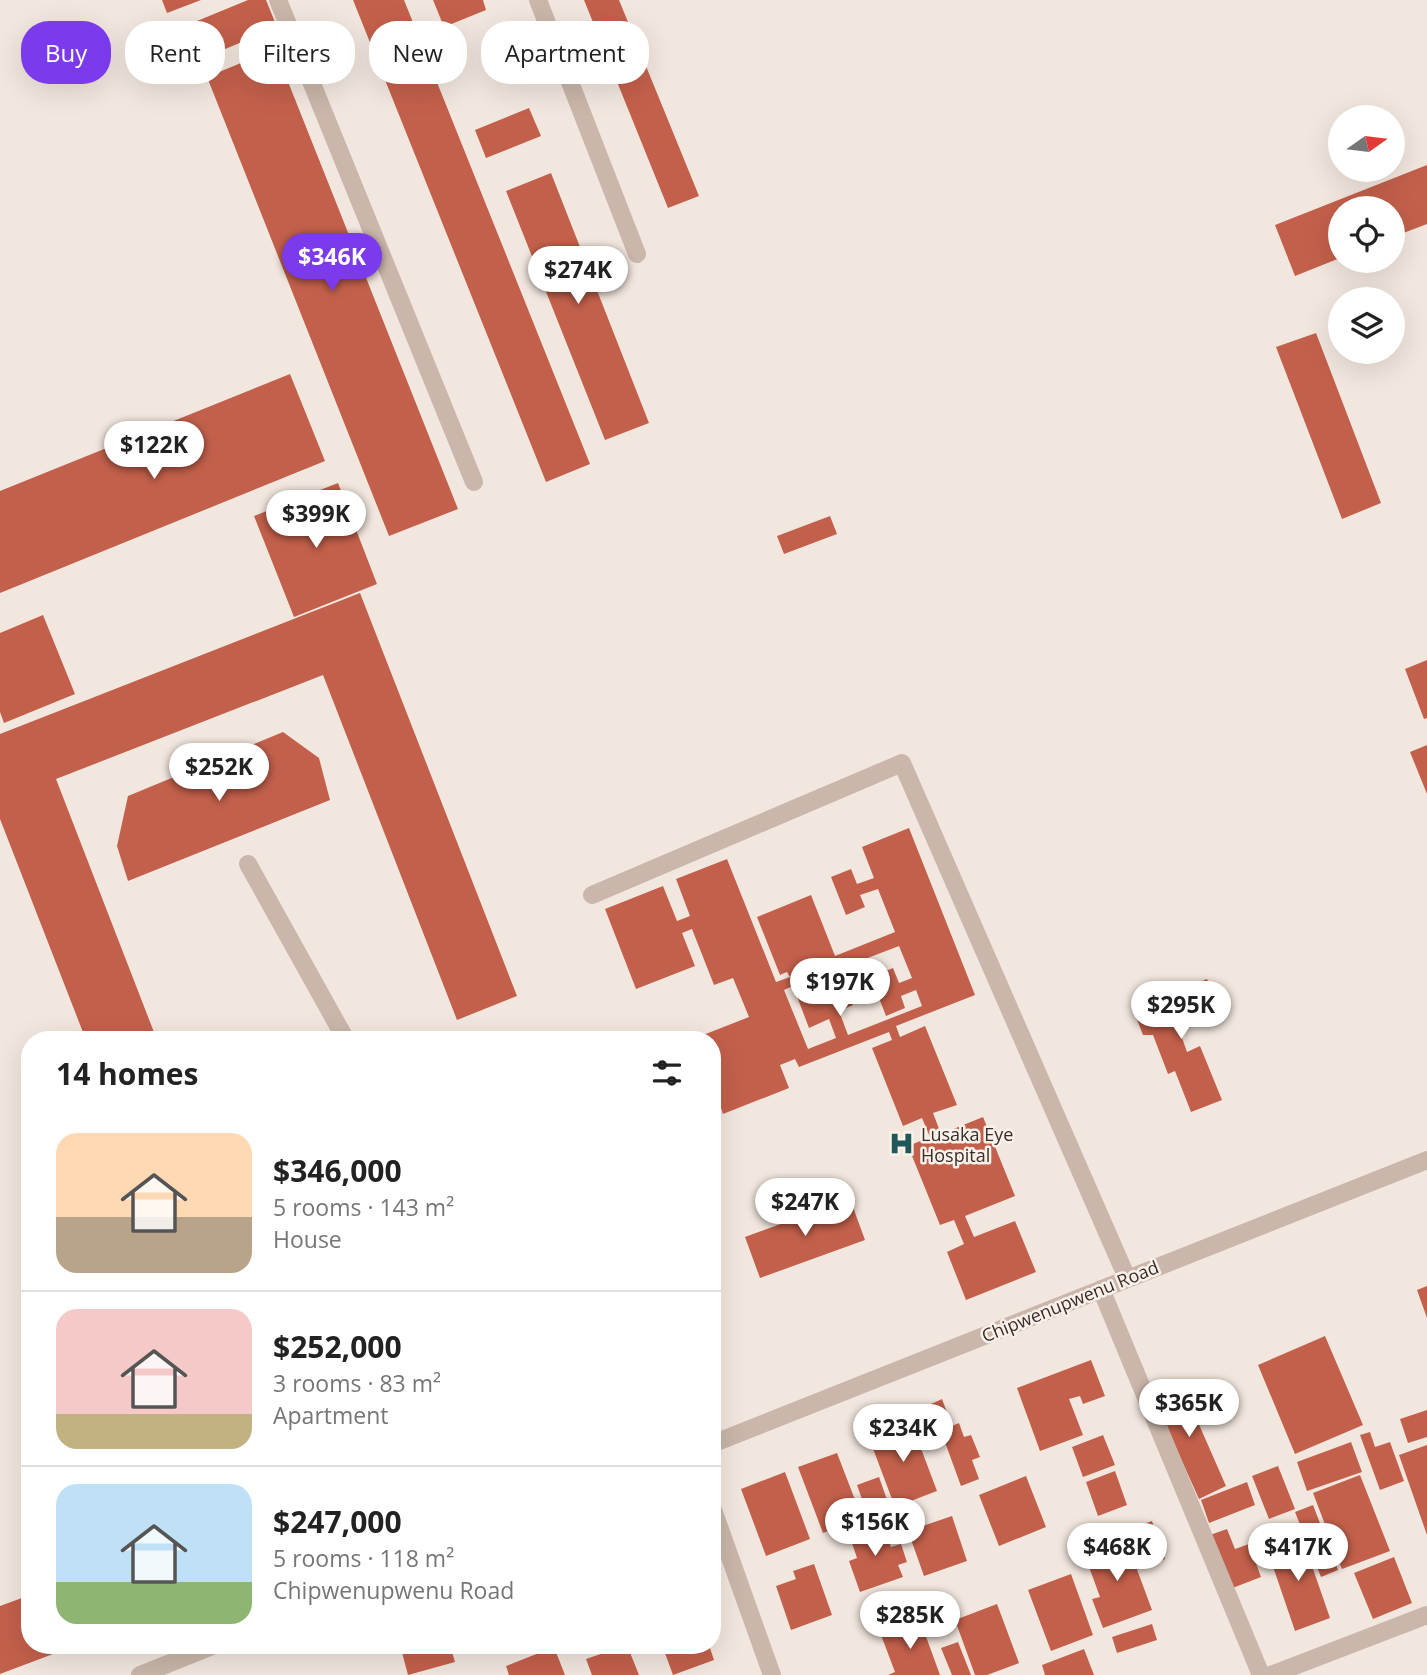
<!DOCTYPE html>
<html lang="en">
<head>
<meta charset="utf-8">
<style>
	:root { --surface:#fff; --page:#f2f2f2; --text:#222; --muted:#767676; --line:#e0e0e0; --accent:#7c3aed }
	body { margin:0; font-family:"Open Sans",sans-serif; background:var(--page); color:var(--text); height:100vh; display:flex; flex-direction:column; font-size:26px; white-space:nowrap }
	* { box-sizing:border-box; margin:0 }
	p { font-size:23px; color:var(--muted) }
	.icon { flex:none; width:38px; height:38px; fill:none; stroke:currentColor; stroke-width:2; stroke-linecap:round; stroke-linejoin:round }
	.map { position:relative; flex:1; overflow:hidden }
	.sheet { position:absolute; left:21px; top:1031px; width:700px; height:623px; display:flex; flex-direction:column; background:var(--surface); border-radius:28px; box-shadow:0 7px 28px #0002 }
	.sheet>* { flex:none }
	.guide { position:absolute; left:21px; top:21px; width:700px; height:63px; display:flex; gap:14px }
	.needle { width:46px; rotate:76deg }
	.fabs { position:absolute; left:1328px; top:105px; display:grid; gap:14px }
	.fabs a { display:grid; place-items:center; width:77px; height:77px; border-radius:50%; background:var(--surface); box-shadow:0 7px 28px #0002; font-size:35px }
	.price { position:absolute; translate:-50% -60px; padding:0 16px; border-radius:24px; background:#fff; color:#222; font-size:23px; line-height:46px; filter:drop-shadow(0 2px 4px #0008) }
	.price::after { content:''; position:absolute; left:50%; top:42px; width:21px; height:16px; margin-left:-10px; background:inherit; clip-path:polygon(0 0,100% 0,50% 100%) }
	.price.selected { background:var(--accent); color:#fff }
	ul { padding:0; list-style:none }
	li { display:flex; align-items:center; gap:21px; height:175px; padding:0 35px }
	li+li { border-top:2px solid var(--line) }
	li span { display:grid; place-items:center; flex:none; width:196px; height:140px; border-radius:21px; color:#555 }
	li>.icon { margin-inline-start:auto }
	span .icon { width:84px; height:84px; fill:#fffc; stroke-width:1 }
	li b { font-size:30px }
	h2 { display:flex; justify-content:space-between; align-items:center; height:84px; padding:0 35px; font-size:30px }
	.pill { padding:0 24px; border-radius:28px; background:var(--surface); box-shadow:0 7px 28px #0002; font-size:24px; line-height:63px }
	.pill.selected { background:var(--accent); color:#fff }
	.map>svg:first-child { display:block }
	.building { fill:#c3604b; fill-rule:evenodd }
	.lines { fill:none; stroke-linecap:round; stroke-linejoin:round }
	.lane { stroke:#cab6aa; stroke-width:18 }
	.street { stroke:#cab6aa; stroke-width:18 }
	.labels { text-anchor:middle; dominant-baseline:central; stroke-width:5; stroke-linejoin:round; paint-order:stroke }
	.poi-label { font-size:18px; fill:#372d29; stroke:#faf2ea; text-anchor:start }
	.street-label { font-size:18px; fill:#372d29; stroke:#faf2ea }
</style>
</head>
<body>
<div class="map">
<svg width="1427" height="1675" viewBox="0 0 1427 1675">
	<rect width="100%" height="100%" fill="#f2e7de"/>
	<path class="building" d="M162 0H201L167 13Z
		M248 0H266L277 27 211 55 197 21Z
		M353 0H404L590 464 546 482Z
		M433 0H483L486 10 444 27Z
		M584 0H619L699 196 668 208Z
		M275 49 458 509 389 536 207 77Z
		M529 108 541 136 486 158 475 130Z
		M1427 165V224L1393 237V208H1340V258L1295 276 1275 225Z
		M551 173 649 423 605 440 506 191Z
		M1316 333 1381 503 1342 519 1276 347Z
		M290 374 325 461 0 593V491Z
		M338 483 377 584 294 617 254 516Z
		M830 516 837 534 784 554 777 536Z
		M360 593 517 996 457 1020 323 675 56 779 157 1040H86L0 819V734Z
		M43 615 75 694 4 723 0 712V633Z
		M1427 660V718L1424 719 1405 669Z
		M283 732 319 758 330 800 128 881 117 846 128 796Z
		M1427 745V794L1410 752Z
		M909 828 975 995 896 1026 900 1037 925 1026 957 1105 933 1113 941 1134 983 1117 1015 1196 965 1216 974 1237 1015 1221 1036 1272 966 1300 947 1252 964 1244 954 1220 940 1225 908 1146 930 1137 922 1118 903 1126 872 1048 892 1040 889 1032 799 1067 795 1059 780 1065 789 1088 723 1114 716 1093 712 1094V1040L693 1039 749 1017 733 978 714 985 692 929 682 933 695 966 636 989 605 909 663 886 677 921 690 916 676 879 727 859 776 982 790 977 787 972 780 975 757 917 811 895 835 956 895 932 878 889 860 895 865 907 846 915 831 877 851 869 857 884 874 878 862 847ZM899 946 912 978 899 983 893 968 871 977 886 1016 905 1008 901 996 916 990 922 1006 848 1035 839 1011 853 1005 839 969ZM793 986 809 1028 829 1019 836 1038 808 1049 784 990Z
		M1207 979 1215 998 1196 1006 1202 1020 1179 1029 1187 1052 1200 1046 1222 1100 1191 1112 1175 1071 1168 1074 1153 1035H1143L1133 1009Z
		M850 1199 865 1240 760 1278 745 1237Z
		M1427 1286V1318L1417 1290Z
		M1325 1336 1363 1425 1295 1454 1258 1365Z
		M1091 1360 1105 1396 1083 1404 1080 1396 1069 1399 1083 1435 1040 1451 1017 1388Z
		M1179 1379 1226 1486 1199 1499 1151 1392Z
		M942 1399 952 1426 959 1423 964 1437 971 1435 980 1457 972 1460 979 1479 961 1486 931 1404Z
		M1427 1410V1437L1408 1443 1400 1419Z
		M911 1422 937 1491 895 1507 869 1438Z
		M1370 1432 1375 1447 1390 1442 1404 1481 1380 1490 1360 1435Z
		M1103 1435 1115 1465 1083 1477 1072 1447Z
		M1351 1442 1362 1472 1307 1491 1297 1462Z
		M1427 1445V1535L1399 1455Z
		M837 1453 862 1518 823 1533 798 1467Z
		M1278 1466 1295 1509 1269 1519 1252 1476Z
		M1115 1471 1127 1505 1098 1516 1086 1482Z
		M785 1472 810 1539 766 1556 741 1489Z
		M1360 1475 1390 1551 1342 1569 1313 1493Z
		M1026 1476 1046 1527 999 1546 979 1495Z
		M879 1477 891 1511 869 1519 857 1485Z
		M1247 1482 1255 1505 1209 1523 1201 1500Z
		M1313 1505 1338 1570 1321 1577 1295 1512Z
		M952 1516 967 1561 924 1576 908 1531Z
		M1152 1521 1165 1559 1145 1565 1132 1528Z
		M883 1523 891 1547 901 1544 907 1562 898 1565 903 1577 860 1592 849 1561 857 1558 849 1534Z
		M1227 1529 1235 1549 1249 1544 1261 1577 1230 1589 1210 1535Z
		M1286 1535 1290 1545 1303 1540 1330 1618 1295 1631 1265 1543Z
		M1125 1537 1152 1610 1103 1628 1092 1599 1100 1597 1084 1553Z
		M1394 1557 1412 1603 1373 1619 1354 1573Z
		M814 1564 832 1615 791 1630 776 1586 796 1579 793 1571Z
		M1071 1574 1093 1635 1051 1651 1028 1590Z
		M30 1595V1645H77L0 1674V1606Z
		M997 1604 1019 1663 987 1675H975L955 1620Z
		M920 1620 940 1675H888L895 1672 881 1635Z
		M1152 1624 1157 1640 1117 1653 1112 1637Z
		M958 1642 971 1675H952L941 1648Z
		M400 1645H450L455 1662 408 1675Z
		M627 1645 639 1675H592L586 1659Z
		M662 1645H709L714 1660 673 1675Z
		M554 1647 565 1675H509L506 1666Z
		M1084 1649 1094 1675H1045L1042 1665Z"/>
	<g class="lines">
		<path class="lane" d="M278 0 474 482
			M538 0 637 254
			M248 864 346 1040
			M592 895 902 763 1127 1278"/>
		<path class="street" d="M1101 1289 1261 1675
			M712 1444 1427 1160
			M712 1507 772 1675
			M140 1675 215 1645
			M1271 1675 1427 1615"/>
	</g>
	<defs>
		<symbol id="hospital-bare" viewBox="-9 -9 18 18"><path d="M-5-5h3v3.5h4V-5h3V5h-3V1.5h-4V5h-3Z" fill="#205858" stroke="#faf2ea" stroke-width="2.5" paint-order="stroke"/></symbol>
	</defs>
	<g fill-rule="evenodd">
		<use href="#hospital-bare" x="884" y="1126" width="35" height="35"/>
	</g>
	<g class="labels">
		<g class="poi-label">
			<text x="921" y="1134">Lusaka Eye<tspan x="921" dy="21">Hospital</tspan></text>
		</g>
		<g class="street-label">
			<text transform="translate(1070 1301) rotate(-22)">Chipwenupwenu Road</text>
		</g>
	</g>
</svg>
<div class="fabs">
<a><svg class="needle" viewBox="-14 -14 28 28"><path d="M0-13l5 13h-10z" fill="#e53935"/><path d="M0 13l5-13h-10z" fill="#767676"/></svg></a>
<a><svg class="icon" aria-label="locate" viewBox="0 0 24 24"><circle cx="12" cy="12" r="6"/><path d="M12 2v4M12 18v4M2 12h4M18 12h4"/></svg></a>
<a><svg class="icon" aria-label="layers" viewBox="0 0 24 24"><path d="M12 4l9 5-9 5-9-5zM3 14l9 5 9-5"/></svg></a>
</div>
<b class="price selected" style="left:332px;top:293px">$346K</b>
<b class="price" style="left:578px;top:306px">$274K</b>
<b class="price" style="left:154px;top:481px">$122K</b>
<b class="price" style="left:316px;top:550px">$399K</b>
<b class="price" style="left:219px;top:803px">$252K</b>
<b class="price" style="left:840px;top:1018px">$197K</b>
<b class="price" style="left:1181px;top:1041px">$295K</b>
<b class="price" style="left:805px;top:1238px">$247K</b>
<b class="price" style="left:1189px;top:1439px">$365K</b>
<b class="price" style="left:903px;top:1464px">$234K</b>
<b class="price" style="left:875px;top:1558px">$156K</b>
<b class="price" style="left:1117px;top:1583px">$468K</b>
<b class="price" style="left:1298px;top:1583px">$417K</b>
<b class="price" style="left:910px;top:1651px">$285K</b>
<div class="guide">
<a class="pill selected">Buy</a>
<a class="pill">Rent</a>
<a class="pill">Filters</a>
<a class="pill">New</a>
<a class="pill">Apartment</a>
</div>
<section class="sheet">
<h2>14 homes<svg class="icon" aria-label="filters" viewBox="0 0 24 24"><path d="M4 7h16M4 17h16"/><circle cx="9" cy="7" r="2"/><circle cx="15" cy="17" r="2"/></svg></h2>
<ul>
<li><span style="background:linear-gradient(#ffd9b3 60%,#b9a48a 0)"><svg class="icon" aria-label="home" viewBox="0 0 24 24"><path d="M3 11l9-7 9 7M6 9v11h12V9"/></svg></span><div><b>$346,000</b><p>5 rooms · 143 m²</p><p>House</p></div></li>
<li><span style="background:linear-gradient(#f6c9c9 75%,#c2b280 0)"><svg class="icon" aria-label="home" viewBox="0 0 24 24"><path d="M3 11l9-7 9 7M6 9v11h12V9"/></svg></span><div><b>$252,000</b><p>3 rooms · 83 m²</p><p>Apartment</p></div></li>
<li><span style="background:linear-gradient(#bfe0f5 70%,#8fb573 0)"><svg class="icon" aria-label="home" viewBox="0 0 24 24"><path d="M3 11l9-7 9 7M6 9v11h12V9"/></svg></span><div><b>$247,000</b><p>5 rooms · 118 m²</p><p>Chipwenupwenu Road</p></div></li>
</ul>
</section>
</div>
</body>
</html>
